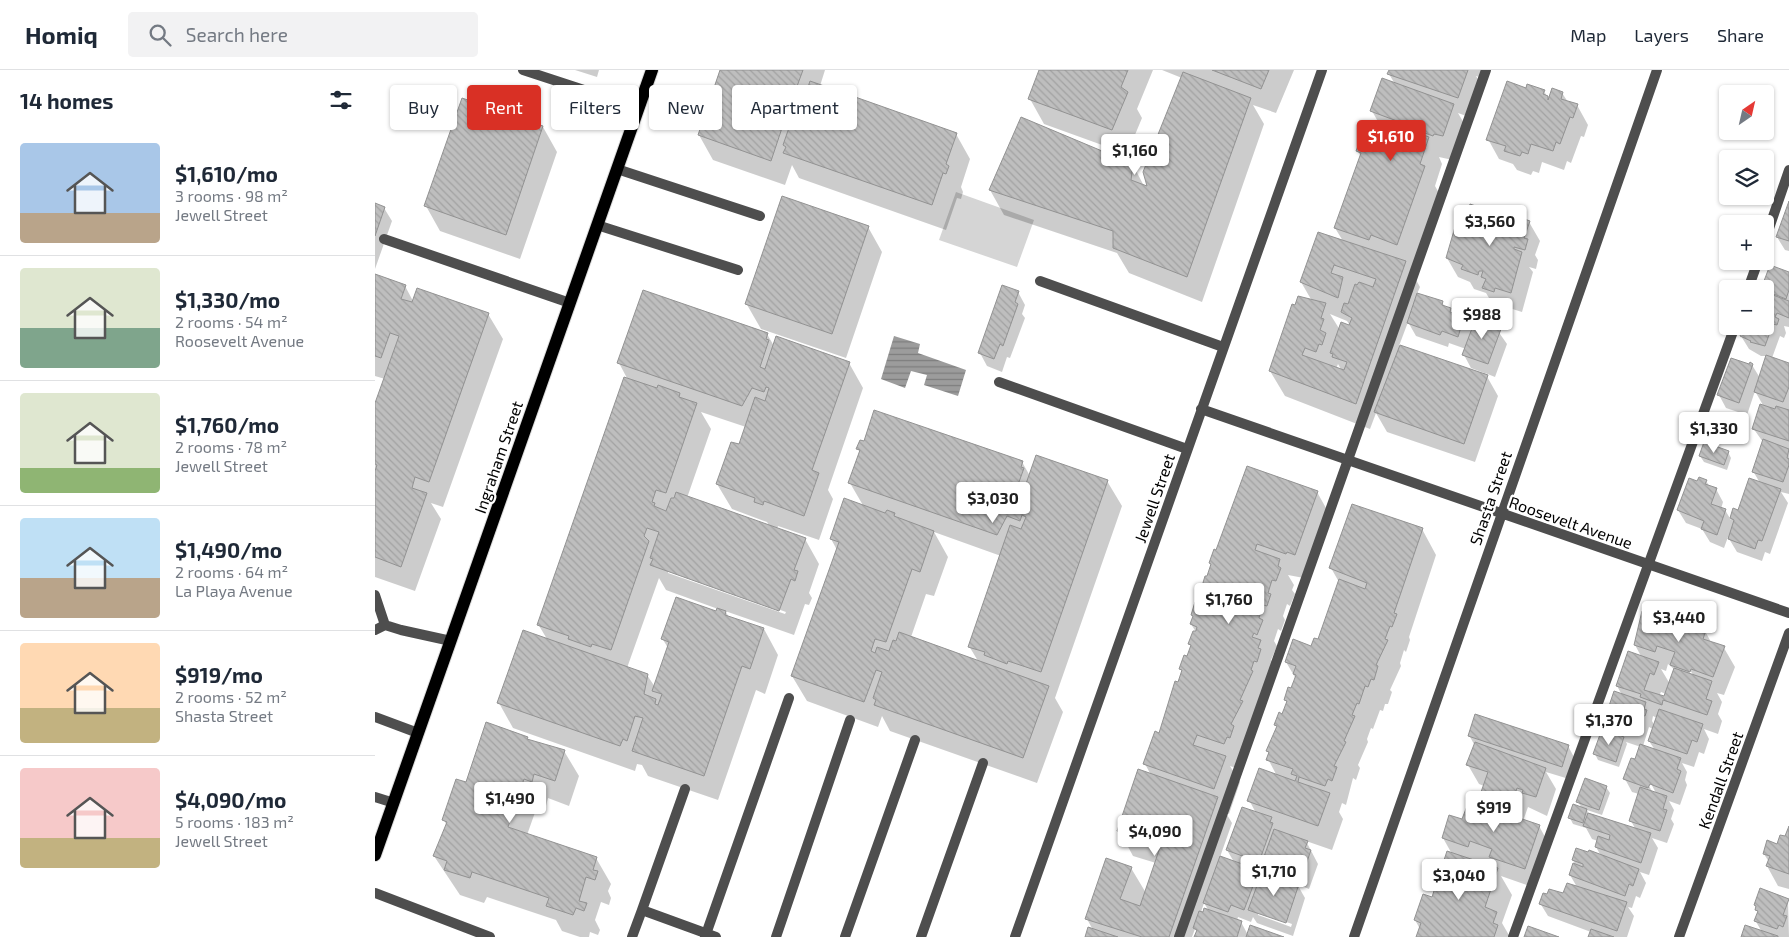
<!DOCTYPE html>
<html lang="en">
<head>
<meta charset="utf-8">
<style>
	:root { --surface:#fff; --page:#f2f2f3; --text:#1f2937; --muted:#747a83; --line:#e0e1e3; --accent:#d93025 }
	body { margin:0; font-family:"Exo 2",sans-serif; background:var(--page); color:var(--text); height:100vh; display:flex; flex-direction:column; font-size:19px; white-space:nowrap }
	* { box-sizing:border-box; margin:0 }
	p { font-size:16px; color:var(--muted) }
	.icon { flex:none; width:28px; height:28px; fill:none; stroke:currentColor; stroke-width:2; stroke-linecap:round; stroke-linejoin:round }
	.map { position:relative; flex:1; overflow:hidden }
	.sheet { display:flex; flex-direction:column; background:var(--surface); width:375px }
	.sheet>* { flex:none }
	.top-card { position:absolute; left:15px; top:15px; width:475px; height:45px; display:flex; gap:10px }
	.needle { width:32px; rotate:34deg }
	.tools { position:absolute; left:1344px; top:15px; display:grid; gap:10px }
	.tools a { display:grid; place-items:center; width:55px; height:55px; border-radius:5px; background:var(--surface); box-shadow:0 1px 4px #0004; font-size:25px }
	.price { position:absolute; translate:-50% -42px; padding:0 11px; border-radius:5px; background:#fff; color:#222; font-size:16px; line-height:32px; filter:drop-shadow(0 1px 2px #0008) }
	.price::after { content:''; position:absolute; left:50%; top:30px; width:15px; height:11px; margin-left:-8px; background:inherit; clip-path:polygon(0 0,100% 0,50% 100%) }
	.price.current { background:var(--accent); color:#fff }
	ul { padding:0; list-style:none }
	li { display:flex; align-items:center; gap:15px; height:125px; padding:0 20px }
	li+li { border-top:1px solid var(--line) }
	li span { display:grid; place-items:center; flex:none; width:140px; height:100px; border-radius:5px; color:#555 }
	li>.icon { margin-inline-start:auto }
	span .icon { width:60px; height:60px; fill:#fffc; stroke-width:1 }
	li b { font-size:21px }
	h2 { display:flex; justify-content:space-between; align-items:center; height:60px; padding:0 20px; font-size:21px }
	.tag { padding:0 18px; border-radius:5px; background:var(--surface); box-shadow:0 1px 4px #0004; font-size:18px; line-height:45px }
	.tag.current { background:var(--accent); color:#fff }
	header { display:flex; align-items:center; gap:30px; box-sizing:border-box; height:70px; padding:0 25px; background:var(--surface); border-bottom:1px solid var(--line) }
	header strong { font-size:24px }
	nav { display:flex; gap:28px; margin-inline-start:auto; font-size:18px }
	.search { width:350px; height:45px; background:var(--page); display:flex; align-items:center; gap:12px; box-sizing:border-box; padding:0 18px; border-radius:5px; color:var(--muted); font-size:19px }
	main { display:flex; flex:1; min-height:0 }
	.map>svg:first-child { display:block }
	.green { fill:#d5d5d5 }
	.water { fill:url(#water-rules) }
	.shadow { fill:#0003; fill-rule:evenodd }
	.building { fill:url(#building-back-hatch); stroke:#929292 }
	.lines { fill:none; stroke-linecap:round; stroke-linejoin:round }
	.primary-casing { stroke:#dbdbdb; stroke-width:14 }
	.lane { stroke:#4e4e4e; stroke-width:10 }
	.street { stroke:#4e4e4e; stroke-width:10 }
	.primary { stroke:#000; stroke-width:12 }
	.labels { text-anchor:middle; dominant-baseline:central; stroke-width:4.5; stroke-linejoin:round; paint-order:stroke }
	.street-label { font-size:16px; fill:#000; stroke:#fff }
</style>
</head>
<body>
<header>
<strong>Homiq</strong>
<div class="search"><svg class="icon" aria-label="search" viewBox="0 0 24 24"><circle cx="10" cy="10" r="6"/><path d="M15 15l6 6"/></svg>Search here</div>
<nav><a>Map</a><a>Layers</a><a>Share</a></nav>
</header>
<main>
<section class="sheet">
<h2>14 homes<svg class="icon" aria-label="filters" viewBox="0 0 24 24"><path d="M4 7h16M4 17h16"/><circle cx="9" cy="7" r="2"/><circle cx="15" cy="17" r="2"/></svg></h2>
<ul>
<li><span style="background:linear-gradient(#a9c7e8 70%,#b9a48a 0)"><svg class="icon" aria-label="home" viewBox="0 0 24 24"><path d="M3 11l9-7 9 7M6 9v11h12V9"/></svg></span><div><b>$1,610/mo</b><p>3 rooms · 98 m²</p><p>Jewell Street</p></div></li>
<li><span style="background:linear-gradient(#dfe7d0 60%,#7fa58c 0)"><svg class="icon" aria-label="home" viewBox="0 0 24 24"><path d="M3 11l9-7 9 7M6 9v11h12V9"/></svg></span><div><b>$1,330/mo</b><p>2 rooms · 54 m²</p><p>Roosevelt Avenue</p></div></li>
<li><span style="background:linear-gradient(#dfe7d0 75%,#8fb573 0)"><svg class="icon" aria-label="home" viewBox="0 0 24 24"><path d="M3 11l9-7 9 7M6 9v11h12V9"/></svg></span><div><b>$1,760/mo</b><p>2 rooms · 78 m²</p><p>Jewell Street</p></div></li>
<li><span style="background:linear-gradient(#bfe0f5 60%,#b9a48a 0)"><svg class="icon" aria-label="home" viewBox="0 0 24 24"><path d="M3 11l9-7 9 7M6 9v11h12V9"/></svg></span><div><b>$1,490/mo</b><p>2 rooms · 64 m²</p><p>La Playa Avenue</p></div></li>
<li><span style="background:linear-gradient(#ffd9b3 65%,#c2b280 0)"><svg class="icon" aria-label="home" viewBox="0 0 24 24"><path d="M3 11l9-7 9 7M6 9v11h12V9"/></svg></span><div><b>$919/mo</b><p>2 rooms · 52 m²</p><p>Shasta Street</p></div></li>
<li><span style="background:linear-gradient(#f6c9c9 70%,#c2b280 0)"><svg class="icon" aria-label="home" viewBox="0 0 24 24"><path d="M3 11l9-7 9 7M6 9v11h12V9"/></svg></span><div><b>$4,090/mo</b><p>5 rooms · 183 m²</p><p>Jewell Street</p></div></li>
</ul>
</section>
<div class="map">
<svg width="1414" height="867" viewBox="0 0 1414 867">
	<defs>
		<pattern id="water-rules" width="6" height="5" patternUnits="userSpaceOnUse" patternTransform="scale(1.25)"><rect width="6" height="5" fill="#9c9c9c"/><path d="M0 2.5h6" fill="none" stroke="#7d7d7d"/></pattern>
		<pattern id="building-back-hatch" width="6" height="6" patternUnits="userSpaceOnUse" patternTransform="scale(1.25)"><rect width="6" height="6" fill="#bebebe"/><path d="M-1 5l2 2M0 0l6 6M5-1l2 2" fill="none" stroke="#a2a2a2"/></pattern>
	</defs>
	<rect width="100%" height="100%" fill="#fff"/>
	<path class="green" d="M581 122 659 150 642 197 564 170Z"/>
	<path class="water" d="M519 266 545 274 543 283 591 300 583 326 549 315 552 305 536 301 530 318 506 309Z"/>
	<path class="shadow" d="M200 0H224L222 7Z
		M347 0H450L445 16 581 64 595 89 586 117 588 122 586 129 582 128 571 160 424 108 417 95 410 115 338 90 324 65Z
		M665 0H778L762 39 767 48 752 84 669 54 655 29Z
		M787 0H919L901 43 878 35 889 54 827 232 754 203 742 183 629 145 615 120 758 95 769 116 774 118 807 8Z
		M1015 0H1110L1107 8 1101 6 1106 14 1094 47 1083 43 1093 60 1082 91 1064 87 1067 94 1060 116 1064 123 1036 201 1045 217 1042 224 1067 233 1078 244 1089 248 1097 263 1116 251 1132 274 1120 307 1110 303 1123 326 1100 392 1012 362 1001 343 995 359 910 326 895 301 937 231 926 212 968 171 960 158 986 87 983 81 1006 57 997 41 1020 14 1014 4ZM955 244 972 251 976 257 965 260ZM1033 252 1041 266 1073 277 1074 273 1091 279 1089 285 1096 298 1109 303 1108 305 1024 276ZM963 294 967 301 961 299Z
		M1152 20 1169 21 1174 30 1187 23 1193 32 1202 35 1213 55 1209 67 1206 66 1196 93 1192 91 1189 100 1167 92 1164 103 1158 101 1156 105 1142 100 1138 94 1124 89 1113 69Z
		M88 29 168 57 182 82 145 189 65 161 51 136Z
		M0 135 9 138 17 151 0 199Z
		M1414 135V181L1410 180 1402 167Z
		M1141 152H1154L1165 171 1160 185 1163 190 1161 199 1154 197 1158 202 1147 242 1131 237 1130 241 1120 238 1111 223 1099 219 1095 212 1083 207 1072 188 1088 160Z
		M493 157 507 182 471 288 386 259 371 233Z
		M1414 204V257L1409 256 1411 263 1409 268 1405 266 1397 288 1414 294V424L1406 422 1413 433 1395 484 1390 482 1387 491 1362 482 1353 467 1349 478 1335 472 1327 459 1311 453 1303 440 1323 412 1331 411 1335 417 1341 419 1348 432 1346 439 1350 440 1356 450 1359 440 1363 441 1385 413 1378 401 1388 372 1378 358 1389 337 1380 321 1372 345 1351 338 1344 325 1377 295 1385 308 1392 286H1386L1374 279 1366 266 1390 256V219Z
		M0 206 30 216 38 231 113 244 128 269 68 437 56 433 66 449 40 521 0 507V337L10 309 0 306Z
		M643 222 650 235 647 244 650 248 635 288 632 287 627 302 612 296 605 283Z
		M392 264 399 276 474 293 488 318 453 420 458 429 444 470 403 456 402 459 430 469 444 494 434 523 437 528 434 535 430 534 419 565 350 541 354 547 389 559 403 585 390 624 381 620 343 730 273 706 267 695 262 694 260 701 138 658 124 633 172 569 163 554 253 310 244 293ZM326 342 371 357 364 376 342 414 357 439 392 452 395 457 312 428 336 359ZM293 500 411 542 410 544 293 503ZM284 508 291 520 343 539 342 542 287 568 293 578 280 617 272 605 252 598Z
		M483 379 647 392 655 406 732 411 747 436 680 628 688 642 662 713 515 661 507 646 503 657 432 631 417 606 462 480 456 469 489 437 475 413 485 383ZM559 462 626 486 594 576 603 591 536 567 551 524 559 526 573 487Z
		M1353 382 1356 388 1352 400 1329 392 1325 386Z
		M942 422 956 447 934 509 913 505 919 515 917 520 920 524 915 536 912 534 908 546 910 550 906 561 903 559 899 571 902 576 896 590 900 596 864 699 855 696 865 712 854 744 851 743 857 753 845 787 859 792 852 780 881 743 874 730 902 706 893 689 895 684 892 681 903 659 901 655 908 645 912 633 910 629 921 609 911 592 936 578 943 571 964 512 956 498 1047 459 1061 485 1034 567 1035 570 1031 582 1029 580 1025 593 1026 596 1015 620 1017 622 1013 634H1010L1008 641 1005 640 998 659 996 658 992 669 993 672 983 695 985 698 981 710 978 708 971 735 967 733 964 742 968 749 957 780 931 771 943 794 934 819 922 814 930 828 918 866 882 853 878 847 876 852 863 847 862 851 866 852 873 865 905 867H820L822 862 820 859 817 867H711L718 860 712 849 756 798 771 823 781 793 758 786 744 760 776 705 770 694 785 664 807 602 806 599 816 577 815 574 821 562 816 554 819 548 817 545 823 534 837 496 835 493 842 482ZM893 799 897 807 891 805ZM829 833 834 841 829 843 826 842ZM883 842 917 854 916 857 883 845Z
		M1291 550 1312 551 1315 557 1330 561 1337 574 1349 578 1360 597 1349 625 1342 623 1347 632 1343 644 1347 651 1343 664 1329 659 1334 669 1329 684 1324 682 1319 697 1307 693 1312 702 1310 710 1312 715 1305 735 1294 731 1299 740 1296 749 1299 754 1292 773 1277 768 1283 778 1274 805 1265 802 1271 813 1265 828 1261 826 1257 838 1253 837 1259 846 1252 867H1215L1216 862 1173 846 1165 833 1202 817 1195 805 1201 796 1198 790 1226 786 1221 777 1223 771 1217 769 1211 758 1198 754 1195 748 1207 738 1203 732 1231 717 1235 723 1227 745 1212 740 1214 745 1261 760 1256 751 1264 724 1257 722 1250 709 1261 691 1266 677 1251 672 1252 674 1244 697 1223 690 1220 684 1234 663 1229 654 1247 625 1242 616 1267 588 1260 575ZM1293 594 1300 600 1295 614 1286 599 1291 601ZM1313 596 1318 605H1316L1311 597ZM1286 622 1291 624 1290 628 1284 626ZM1278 646 1282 648 1280 656 1277 651ZM1274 657 1278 659 1274 671 1280 680 1268 676ZM1273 708 1281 723H1278L1270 709Z
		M1094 665 1193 676 1200 689 1194 709 1171 702 1181 719 1172 746 1153 737 1148 751 1164 756 1175 776 1160 818 1126 806 1137 825 1127 853 1135 867H1042L1045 859 1040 850 1057 828 1077 784 1068 768 1088 751 1114 739 1106 725 1109 716 1104 714 1093 695 1100 676ZM1106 790 1120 795 1123 800 1105 793Z
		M152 668 155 671 189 681 204 706 194 736 173 728 171 736 163 734 152 765 221 788 236 814 233 821 236 828 234 835 226 832 220 850 225 860 223 865 215 862 214 867H205L187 861 181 850 112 827 109 833 85 825 59 786 72 756 69 750 92 714Z
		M1414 760V819L1403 816 1392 796 1394 792 1389 784 1411 768Z
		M1413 830 1414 867H1368L1387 862 1380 850 1383 843 1380 835Z"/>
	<path class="building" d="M345 0H428L421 19 410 16 406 28 410 30 412 24 425 28 428 18 432 20 435 11 582 63 571 94 574 96 571 104 568 103 557 135 408 83 411 77 408 75 417 49 407 46V48L410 49 396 91 323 65Z
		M664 0H753L746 17 753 22 737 60 653 29Z
		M837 0H894L886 19Z
		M1014 0H1093L1083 28 1012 4Z
		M808 2 876 28 812 207 738 178V161L614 120 646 47 758 94 756 110 772 116 768 102Z
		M1007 8 1079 34 1068 66 1059 64 1058 66 1028 55V58L1054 67 1045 94 1050 96 1022 175 996 165 994 170 959 158 986 83 981 81 992 51 1019 61 1022 51 995 41Z
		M1132 11 1151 18 1152 14 1170 20 1168 24 1173 26V30L1177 18 1188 22 1186 29 1203 34 1198 48 1195 47 1185 74 1181 72 1178 81 1156 74 1153 84 1147 82 1145 86 1129 81 1131 76 1111 70Z
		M87 28 168 56 131 165 49 136Z
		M407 126 494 156 457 264 370 234Z
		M1414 131V171L1401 167Z
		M0 133 10 137 0 166Z
		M1095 134 1140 150 1141 146 1155 151 1149 168 1153 169 1150 180 1139 177V179L1147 182 1136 223 1120 218 1119 222 1107 218 1111 209 1106 207 1108 201H1104L1103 205 1086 199 1088 195 1071 188 1080 157 1087 159Z
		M943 162 1031 191 981 334 894 301 917 234 920 235 923 226 951 233 946 248 949 249 945 260 951 263 947 275 944 274 941 282 930 278 927 285 969 300 972 292 957 287 958 284 955 283 966 252 974 255 977 248 966 242 969 233 973 234 980 214 982 215 984 212 998 217 1001 209 959 195 956 203 968 207 963 228 925 212Z
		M1395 195 1414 202V220L1411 229 1386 219Z
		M0 204 31 215 26 229 37 232 42 218 114 243 54 412 40 407 37 418 52 423 26 497 0 487V401L2 395 0 394V333L24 266 15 263 6 288 0 286Z
		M627 215 644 221 640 232 643 234 628 276 625 274 619 289 603 283Z
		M268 220 393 263 391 269 394 270 385 297 390 299 401 266 475 292 437 400 444 403 429 446 389 431 388 435 379 432 380 428 341 414 356 372 364 374 380 327 390 331 394 318 391 317 389 322 377 318 367 336 242 293Z
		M1390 222 1414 231V248L1402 243 1400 247 1404 249 1402 255 1398 254 1390 276 1375 272 1376 271 1365 266 1369 256H1390Z
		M1042 223 1068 231 1067 235 1076 238 1075 242 1089 247 1083 267 1067 261 1065 265 1032 253Z
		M1102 245 1116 250 1115 255 1126 259 1113 294 1087 285Z
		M1025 275 1113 305 1089 374 999 342Z
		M1391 285 1414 293V317L1408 332 1379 322Z
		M1356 288 1374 294 1375 292 1378 294 1364 333 1342 325Z
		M249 307 282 318 283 315 305 323 304 327 322 333 291 423 281 420 277 432 280 433 279 436 291 441 296 428H299L301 422 431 468 419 500 423 501 420 511 416 509 404 541 275 495 278 489 275 488 284 462 272 458 269 466 274 471 236 580 217 574 216 577 193 569 194 566 162 555Z
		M1385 334 1400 339 1401 336 1414 340V371L1377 359Z
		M499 340 648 391 646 397 649 398 639 426 646 428 661 385 733 410 666 602 633 591 632 594 609 585 610 582 593 577 635 455 646 459 651 447 647 445 645 451 632 446 622 465 473 413 485 380 481 379 485 370 489 371Z
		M1388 369 1414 379 1412 388 1414 389V395L1408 412 1377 402Z
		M1329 372 1354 381 1349 395 1324 386Z
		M872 396 943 421 920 485 912 482 911 484 882 474 880 480 905 489 903 496 906 498 901 511 897 510 893 523 896 524 892 536 888 535 884 548 888 550 882 565 879 563 877 567 886 570 883 578 886 579 882 592 879 591 876 600 878 601 865 630 868 631 856 654 859 656 855 668 852 667 849 674 822 665 818 675 851 686 839 719 768 694 780 661 784 663 800 611 803 612 807 600 804 599 809 585 812 586 816 575 813 574 818 561H821L822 557 815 554 818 546 816 545 820 532 822 533 830 506H832L836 494 834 493 839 479 841 480Z
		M1324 407 1332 410 1330 414 1342 418 1336 434 1351 439 1342 465 1326 459 1329 451 1302 440 1314 408 1322 411Z
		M1374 408 1406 419 1387 471 1383 470 1380 479 1353 469 1359 450 1355 448 1358 438 1363 440Z
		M469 428 510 443 512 440 520 443 519 446 559 461 545 502 537 499 511 572 500 569 496 581 500 583 502 577 514 581 518 570 521 571 524 562 674 616 648 688 499 635 501 630 498 628 507 602 501 600 489 632 416 606 464 472 455 469Z
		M977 434 1048 458 1019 543 1022 544 1017 557 1015 556 1010 569 1013 570 1001 595 1003 596 999 610 996 609 993 617 990 616 984 634 982 633 977 645 980 646 969 671 971 672 959 696 962 697 957 711 953 709 950 716 924 707 923 712 955 723 943 756 872 731 884 698 920 711 922 706 916 704 918 699 891 690 894 682 891 681 902 656 899 655 904 642 907 644 912 631 909 630 913 617 916 618 921 605 918 604 921 596 910 592 918 569 936 576 939 568 943 569 964 509 990 519 992 513 954 498Z
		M301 527 341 541 342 538 351 541 350 545 389 558 375 599 367 596 329 706 257 681 268 648 260 646 252 671 248 669 245 676 122 633 148 560 273 604 269 624 281 629 280 634 283 635 287 624 277 621 294 572 286 569Z
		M1267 541 1290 548 1292 543 1313 550 1312 554 1331 560 1328 569 1350 576 1338 607 1316 599 1315 602 1295 595 1300 582 1282 576 1280 582 1259 575Z
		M1253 581 1284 592 1279 605 1275 603 1269 620 1289 626 1299 598 1337 611 1331 629 1337 631 1332 645 1288 630 1287 635 1265 627 1266 624 1241 616Z
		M1239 621 1271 632 1269 639 1272 640 1270 646 1267 645 1260 665 1228 654Z
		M1284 639 1328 654 1322 672 1317 670 1312 684 1273 671Z
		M1100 644 1194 675 1187 697 1093 666Z
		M111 652 153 667 152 669 190 680 180 711 159 704 157 712 149 709 133 757 222 787 218 800 223 801 220 810 211 807 204 831 212 833 209 841 201 838 198 845 171 836 174 828 97 802 95 808 69 800 72 791 58 786 72 752 67 750 81 709 91 712Z
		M1227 659 1249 667 1241 692 1218 684Z
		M1100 672 1171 698 1161 727 1147 723 1148 720 1142 718 1136 736 1105 725 1113 702 1091 695Z
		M1265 674 1306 688 1302 699 1306 701 1298 723 1275 714 1273 718 1248 709 1256 688 1260 689Z
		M763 699 843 727 794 867H767L710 849 731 788 757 797 745 829 765 836 794 751 775 745 767 769 742 761Z
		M1210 708 1232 716 1224 740 1201 732Z
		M1265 717 1292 726 1288 739 1292 740 1285 761 1254 751Z
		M1094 731 1165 755 1150 799 1114 787 1117 779 1095 771 1093 777 1067 768 1074 745 1087 749Z
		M1198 734 1212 739 1208 753 1193 748Z
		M867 737 897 747 895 752 898 753 884 792 851 780Z
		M1213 743 1276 763 1266 793 1220 777 1223 766 1234 770 1235 765 1208 756Z
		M1414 756V804L1391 796 1395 786 1388 784 1392 770 1402 774 1405 765 1410 766Z
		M899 759 933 771 930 778 936 780 927 806 887 792Z
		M1201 778 1213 782 1214 780 1264 799 1258 816 1254 814 1250 826 1194 805 1198 793 1208 797V794L1197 790Z
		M1072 781 1123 798 1110 837 1122 842 1118 853 1123 855 1119 867H1041L1046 853 1039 850 1048 824 1057 827Z
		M845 786 884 800 869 840 856 835 853 842 828 833Z
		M887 802 898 806 899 802 906 804 905 808 924 814 911 853 873 840Z
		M1192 813 1252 832 1242 861 1164 834 1168 823 1172 824 1174 819 1188 823Z
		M1385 818 1414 829 1408 845 1412 846 1408 857 1404 855 1402 859 1379 851 1383 841 1380 840 1381 836 1379 835Z
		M829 838 867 851 862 867H819L822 860 818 858 824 841 828 842Z
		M875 855 909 867H871Z
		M1370 855 1403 866V867H1366Z
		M1153 856 1184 867H1149Z
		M713 857 743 867H710Z
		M1216 859 1239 867H1213Z"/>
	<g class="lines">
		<defs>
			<path id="primary" d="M0 785 277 0"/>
		</defs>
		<use href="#primary" class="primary-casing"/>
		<path class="lane" d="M148 0 264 38
			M242 99 385 146
			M222 155 363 200
			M9 169 195 233
			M1390 170 1414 100
			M665 211 848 277
			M1373 219 1383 191
			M624 312 812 379
			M0 525 10 555
			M0 560 10 555 26 560 76 571
			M0 647 43 663
			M0 727 19 733
			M267 840 310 719
			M257 867 267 840 341 867
			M330 867 414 628
			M401 867 475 650
			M470 867 540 670
			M546 867 608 693
			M804 867 1111 0
			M1138 867 1360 256"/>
		<path class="street" d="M826 339 1414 543
			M0 823 115 867
			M640 867 947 0
			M979 867 1282 0
			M1304 867 1414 563"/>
		<use href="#primary" class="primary"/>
	</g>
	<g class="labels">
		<g class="street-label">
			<text transform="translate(123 387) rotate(-71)">Ingraham Street</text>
			<text transform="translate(779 428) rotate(-71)">Jewell Street</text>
			<text transform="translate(1115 428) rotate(-71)">Shasta Street</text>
			<text transform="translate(1196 452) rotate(19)">Roosevelt Avenue</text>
			<text transform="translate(1345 710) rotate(-70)">Kendall Street</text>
		</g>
	</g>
</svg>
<div class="tools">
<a><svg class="needle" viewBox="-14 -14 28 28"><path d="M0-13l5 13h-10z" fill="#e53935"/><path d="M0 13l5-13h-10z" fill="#747a83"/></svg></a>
<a><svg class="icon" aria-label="layers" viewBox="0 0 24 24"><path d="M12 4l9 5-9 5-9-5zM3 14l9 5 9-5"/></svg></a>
<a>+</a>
<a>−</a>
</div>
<b class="price current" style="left:1016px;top:92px">$1,610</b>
<b class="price" style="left:760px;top:106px">$1,160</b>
<b class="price" style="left:1115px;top:177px">$3,560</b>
<b class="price" style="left:1107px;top:270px">$988</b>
<b class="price" style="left:1339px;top:384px">$1,330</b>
<b class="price" style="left:618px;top:454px">$3,030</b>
<b class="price" style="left:854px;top:555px">$1,760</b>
<b class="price" style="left:1304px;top:573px">$3,440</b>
<b class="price" style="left:1234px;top:676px">$1,370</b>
<b class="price" style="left:135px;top:754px">$1,490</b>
<b class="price" style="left:1119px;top:763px">$919</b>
<b class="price" style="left:780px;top:787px">$4,090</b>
<b class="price" style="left:899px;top:827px">$1,710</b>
<b class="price" style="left:1084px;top:831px">$3,040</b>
<div class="top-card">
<a class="tag">Buy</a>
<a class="tag current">Rent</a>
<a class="tag">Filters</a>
<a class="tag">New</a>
<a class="tag">Apartment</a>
</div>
</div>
</main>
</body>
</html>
